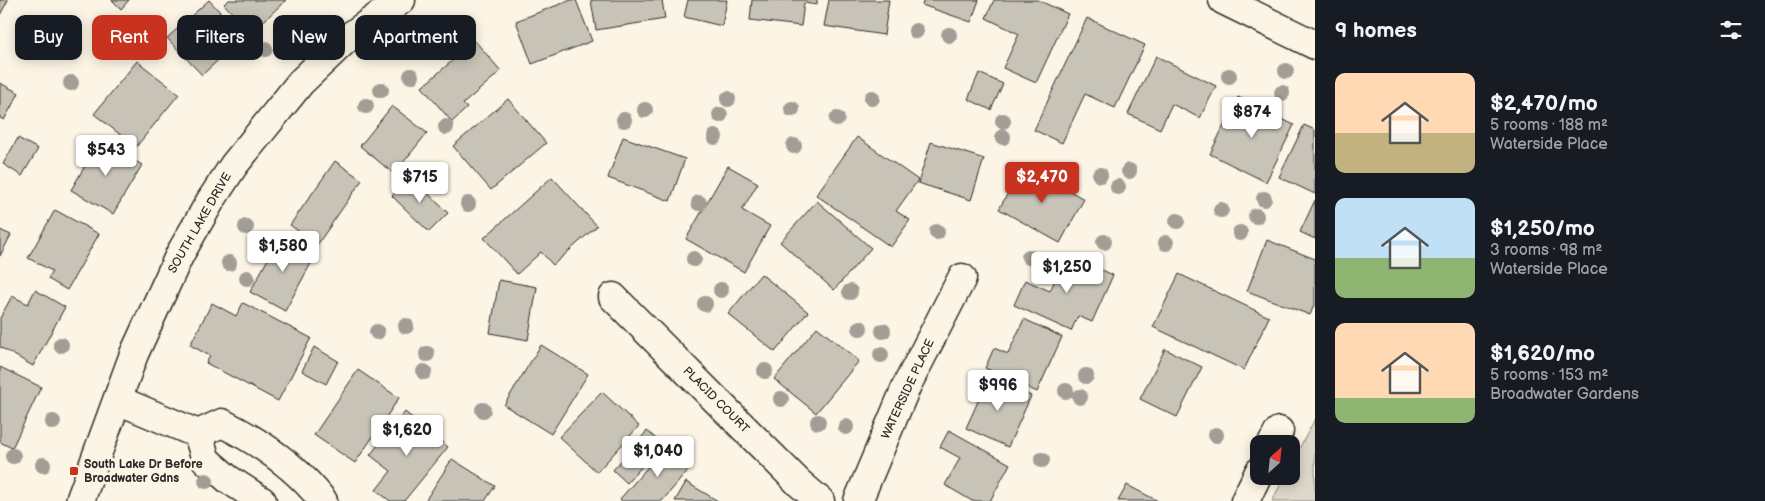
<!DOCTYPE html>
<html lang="en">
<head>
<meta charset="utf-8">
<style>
	:root { --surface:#171b24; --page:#242831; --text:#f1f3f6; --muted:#9ea1a6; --accent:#c8321e }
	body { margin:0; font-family:"Balsamiq Sans",sans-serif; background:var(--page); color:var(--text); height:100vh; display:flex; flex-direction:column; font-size:19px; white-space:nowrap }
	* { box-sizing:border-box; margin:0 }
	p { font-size:16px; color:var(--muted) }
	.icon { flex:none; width:28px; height:28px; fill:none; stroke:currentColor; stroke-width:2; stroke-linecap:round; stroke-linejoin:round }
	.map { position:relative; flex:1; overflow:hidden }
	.side { display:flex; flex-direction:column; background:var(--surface); width:450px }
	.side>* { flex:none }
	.guide { position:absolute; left:15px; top:15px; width:475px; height:45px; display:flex; gap:10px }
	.needle { width:32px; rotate:27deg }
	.tools { position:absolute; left:1250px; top:435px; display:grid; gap:10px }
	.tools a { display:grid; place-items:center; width:50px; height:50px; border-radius:10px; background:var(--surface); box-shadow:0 2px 12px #0003; font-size:25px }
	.price { position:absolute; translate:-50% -42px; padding:0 11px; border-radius:5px; background:#fff; color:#222; font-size:16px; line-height:32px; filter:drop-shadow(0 1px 2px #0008) }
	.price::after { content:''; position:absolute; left:50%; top:30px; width:15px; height:11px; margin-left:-8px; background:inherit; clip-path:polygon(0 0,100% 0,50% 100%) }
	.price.current { background:var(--accent); color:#fff }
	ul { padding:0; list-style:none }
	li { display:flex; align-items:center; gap:15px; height:125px; padding:0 20px }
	li span { display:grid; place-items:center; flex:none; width:140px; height:100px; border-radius:10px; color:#555 }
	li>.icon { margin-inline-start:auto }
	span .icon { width:60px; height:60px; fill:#fffc; stroke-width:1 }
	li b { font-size:21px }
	h2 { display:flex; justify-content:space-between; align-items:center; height:60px; padding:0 20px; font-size:21px }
	.tag { padding:0 18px; border-radius:10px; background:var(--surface); box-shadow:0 2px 12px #0003; font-size:18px; line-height:45px }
	.tag.current { background:var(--accent); color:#fff }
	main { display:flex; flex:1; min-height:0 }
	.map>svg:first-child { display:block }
	.green { fill:#ded8ca; stroke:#84827a }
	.building { fill:#c8c3b7; stroke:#2b2b2b }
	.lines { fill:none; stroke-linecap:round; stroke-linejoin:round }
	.minor-casing { stroke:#2b2b2b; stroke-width:31 }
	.minor { stroke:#fcf5e5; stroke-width:28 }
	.tree { fill:#a29e95 }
	.poi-dot { fill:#c8321e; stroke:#fcf5e5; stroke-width:2 }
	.labels { text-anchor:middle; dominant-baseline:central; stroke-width:5; stroke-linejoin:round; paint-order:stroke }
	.street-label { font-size:12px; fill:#2b2b2b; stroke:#fcf5e5 }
	.poi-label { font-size:12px; font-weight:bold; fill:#2b2b2b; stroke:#fcf5e5; text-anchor:start }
</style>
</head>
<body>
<main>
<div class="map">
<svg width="1315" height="501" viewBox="0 0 1315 501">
	<rect width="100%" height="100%" fill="#fcf5e5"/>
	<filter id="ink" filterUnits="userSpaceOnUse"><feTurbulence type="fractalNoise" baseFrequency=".02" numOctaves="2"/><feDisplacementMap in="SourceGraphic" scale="10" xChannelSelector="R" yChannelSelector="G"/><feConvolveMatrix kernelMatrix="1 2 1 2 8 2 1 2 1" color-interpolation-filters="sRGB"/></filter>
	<g filter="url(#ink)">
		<path class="green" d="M1315 419V501H1272L1285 476H1291V464Z"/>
		<path class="building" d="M0 0H8L0 15Z
			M112 0H129L121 9Z
			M209 0 243 37 202 75 167 38Z
			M229 0H286L251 33 224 4Z
			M571 0H576L592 41 532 64 516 21Z
			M591 0H662L665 19 596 30Z
			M688 0H727L722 26 684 17Z
			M752 0H817V5L804 3 801 26 750 20Z
			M829 0H889L884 35 824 26Z
			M924 0H979L971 22 922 5Z
			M994 0H1038L1068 14 1036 83 1003 68 1019 34 986 18Z
			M1087 18 1145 45 1115 108 1085 94 1062 143 1034 130Z
			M475 41 501 71 463 104 467 108 452 122 422 87Z
			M1156 56 1216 86 1200 118 1172 104 1160 129 1128 114Z
			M137 61 179 94 136 147 94 114Z
			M979 73 1003 84 991 110 968 99Z
			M0 83 19 93 4 120 0 118Z
			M1238 97 1294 125 1266 182 1210 154Z
			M508 99 546 143 491 190 453 146Z
			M392 106 427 133 394 174 360 146Z
			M1304 125 1315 130V194L1279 177Z
			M623 137 685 159 670 201 608 178Z
			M857 137 918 180 896 211 910 220 891 247 816 195Z
			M18 138 38 149 22 176 3 164Z
			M100 140 142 165 113 214 71 190Z
			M931 142 984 159 971 200 918 183Z
			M335 161 362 180 317 245 290 225Z
			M1024 165 1084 199 1060 243 999 209Z
			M728 166 758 183 742 210 770 226 744 272 686 239Z
			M411 177 448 213 429 232 392 196Z
			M552 177 597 226 553 265 541 252 517 274 484 238Z
			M1315 200V239L1300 232Z
			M817 201 871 248 834 290 780 242Z
			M55 210 99 234 67 290 48 279 52 271 28 258Z
			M0 230 11 235 0 256Z
			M281 235 316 254 285 311 250 292Z
			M1267 240 1315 259V303L1310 315 1247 291Z
			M1067 254 1113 275 1092 322 1078 316 1071 331 1014 305 1025 280 1050 291Z
			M761 274 808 312 775 352 728 314Z
			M1179 274 1269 317 1244 370 1153 327Z
			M499 280 537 287 528 340 490 333Z
			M35 290 65 307 33 366 0 347V318L12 296 28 304Z
			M212 303 236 316 243 303 311 338 278 401 206 363 210 356 190 345Z
			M1024 319 1062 337 1037 392 985 368 994 348 1008 354Z
			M817 327 859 361 816 413 774 379Z
			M541 345 588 374 551 434 504 405Z
			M314 347 338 361 326 384 302 371Z
			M1165 349 1202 367 1177 417 1140 399Z
			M0 367 41 387 12 448 0 442Z
			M358 370 399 398 355 463 314 435Z
			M989 377 1031 396 1008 447 966 428Z
			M602 392 639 426 597 472 559 437Z
			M405 412 448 447 404 501H390L376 490 391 471 370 455Z
			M949 430 1010 464 990 501H972L945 485 960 458 940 447Z
			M647 431 662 444 627 483 613 470Z
			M666 446 691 467 662 501H622L620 499Z
			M452 459 495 486 485 501H425Z
			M686 482 718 501H675Z
			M1127 485 1158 501H1118Z"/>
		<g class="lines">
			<defs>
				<path id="minor" d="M1223 0 1315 45
					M613 297 799 483 820 501
					M118 400 198 434 222 423C260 442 297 467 323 501
					M198 434 206 460 228 479 262 501
					M1272 444 1279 431
					M80 501 134 354 180 254 211 200 234 165 301 82 345 40 401 0
					M858 501 907 385 962 278
					M1245 501 1259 472"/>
			</defs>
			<use href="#minor" class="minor-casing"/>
			<use href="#minor" class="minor"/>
		</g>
		<g class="tree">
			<circle cx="458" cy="31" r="8"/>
			<circle cx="916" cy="31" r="8"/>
			<circle cx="52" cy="32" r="8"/>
			<circle cx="949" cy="35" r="8"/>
			<circle cx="449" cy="46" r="8"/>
			<circle cx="265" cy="49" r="8"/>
			<circle cx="1286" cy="71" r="8"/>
			<circle cx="411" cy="76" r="8"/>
			<circle cx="1229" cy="76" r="8"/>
			<circle cx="71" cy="83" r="8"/>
			<circle cx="381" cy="90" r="8"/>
			<circle cx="1282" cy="93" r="8"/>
			<circle cx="872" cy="98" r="8"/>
			<circle cx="728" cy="99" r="8"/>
			<circle cx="366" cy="106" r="8"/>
			<circle cx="792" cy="109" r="8"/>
			<circle cx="645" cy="110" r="8"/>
			<circle cx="720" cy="115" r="8"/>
			<circle cx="837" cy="119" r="8"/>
			<circle cx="624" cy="120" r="8"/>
			<circle cx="1003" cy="121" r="8"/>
			<circle cx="446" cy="127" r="8"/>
			<circle cx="715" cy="137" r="8"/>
			<circle cx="1003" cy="137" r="8"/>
			<circle cx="794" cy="146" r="8"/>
			<circle cx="1129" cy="171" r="8"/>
			<circle cx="1100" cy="175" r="8"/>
			<circle cx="1118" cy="187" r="8"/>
			<circle cx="1264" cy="199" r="8"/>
			<circle cx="699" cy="203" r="8"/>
			<circle cx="468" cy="204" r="8"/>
			<circle cx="1221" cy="210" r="8"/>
			<circle cx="1256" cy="216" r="8"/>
			<circle cx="1177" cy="221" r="8"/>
			<circle cx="246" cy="227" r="8"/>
			<circle cx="937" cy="232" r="8"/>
			<circle cx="1240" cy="233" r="8"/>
			<circle cx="1104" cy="242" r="8"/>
			<circle cx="1166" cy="243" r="8"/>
			<circle cx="1029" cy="257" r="8"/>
			<circle cx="694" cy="259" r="8"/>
			<circle cx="229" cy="263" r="8"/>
			<circle cx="247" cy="278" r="8"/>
			<circle cx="721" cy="290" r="8"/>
			<circle cx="850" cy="292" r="8"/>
			<circle cx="705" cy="304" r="8"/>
			<circle cx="406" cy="326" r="8"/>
			<circle cx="860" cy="328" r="8"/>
			<circle cx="883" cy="331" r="8"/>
			<circle cx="377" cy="332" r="8"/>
			<circle cx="61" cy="345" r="8"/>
			<circle cx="427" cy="354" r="8"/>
			<circle cx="881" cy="355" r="8"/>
			<circle cx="765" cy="371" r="8"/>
			<circle cx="424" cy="372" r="8"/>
			<circle cx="1086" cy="376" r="8"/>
			<circle cx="1066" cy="391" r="8"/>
			<circle cx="1080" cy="397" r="8"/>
			<circle cx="781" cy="399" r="8"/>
			<circle cx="483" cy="410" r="8"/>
			<circle cx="53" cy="422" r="8"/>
			<circle cx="818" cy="422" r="8"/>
			<circle cx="846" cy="427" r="8"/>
			<circle cx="1216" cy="435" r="8"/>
			<circle cx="13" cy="456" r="8"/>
			<circle cx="1042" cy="460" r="8"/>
			<circle cx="43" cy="465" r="8"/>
			<circle cx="206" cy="481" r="8"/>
		</g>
	</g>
	<rect class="poi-dot" x="69" y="466" width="10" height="10" rx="2.5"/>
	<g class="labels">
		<g class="street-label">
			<text transform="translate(200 223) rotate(-60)">SOUTH LAKE DRIVE</text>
			<text transform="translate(908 389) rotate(-65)">WATERSIDE PLACE</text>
			<text transform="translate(716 400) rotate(45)">PLACID COURT</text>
		</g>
		<g class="poi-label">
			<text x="84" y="464">South Lake Dr Before<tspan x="84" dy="14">Broadwater Gdns</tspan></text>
		</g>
	</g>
</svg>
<div class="tools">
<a><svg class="needle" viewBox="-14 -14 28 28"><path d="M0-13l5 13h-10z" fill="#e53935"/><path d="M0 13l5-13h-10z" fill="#9ea1a6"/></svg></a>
</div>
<b class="price" style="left:1252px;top:139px">$874</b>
<b class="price" style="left:106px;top:177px">$543</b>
<b class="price" style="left:420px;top:204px">$715</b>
<b class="price current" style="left:1042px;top:204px">$2,470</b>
<b class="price" style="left:283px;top:273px">$1,580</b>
<b class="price" style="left:1067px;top:294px">$1,250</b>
<b class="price" style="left:998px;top:412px">$996</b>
<b class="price" style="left:407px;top:457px">$1,620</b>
<b class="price" style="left:658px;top:478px">$1,040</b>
<div class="guide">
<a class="tag">Buy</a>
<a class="tag current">Rent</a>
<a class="tag">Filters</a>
<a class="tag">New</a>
<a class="tag">Apartment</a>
</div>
</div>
<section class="side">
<h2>9 homes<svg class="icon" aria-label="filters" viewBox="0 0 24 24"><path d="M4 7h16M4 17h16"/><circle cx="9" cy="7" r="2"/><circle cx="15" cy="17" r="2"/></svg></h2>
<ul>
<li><span style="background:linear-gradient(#ffd9b3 60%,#c2b280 0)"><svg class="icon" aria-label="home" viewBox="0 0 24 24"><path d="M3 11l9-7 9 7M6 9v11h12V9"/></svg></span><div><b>$2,470/mo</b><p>5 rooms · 188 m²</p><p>Waterside Place</p></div></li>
<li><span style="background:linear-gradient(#bfe0f5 60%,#8fb573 0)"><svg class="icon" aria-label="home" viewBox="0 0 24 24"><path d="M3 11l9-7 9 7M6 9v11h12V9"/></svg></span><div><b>$1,250/mo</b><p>3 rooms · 98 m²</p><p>Waterside Place</p></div></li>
<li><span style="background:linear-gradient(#ffd9b3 75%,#8fb573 0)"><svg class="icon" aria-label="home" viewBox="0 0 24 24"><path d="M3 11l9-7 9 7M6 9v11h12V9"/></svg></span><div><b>$1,620/mo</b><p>5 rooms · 153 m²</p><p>Broadwater Gardens</p></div></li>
</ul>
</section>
</main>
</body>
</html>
